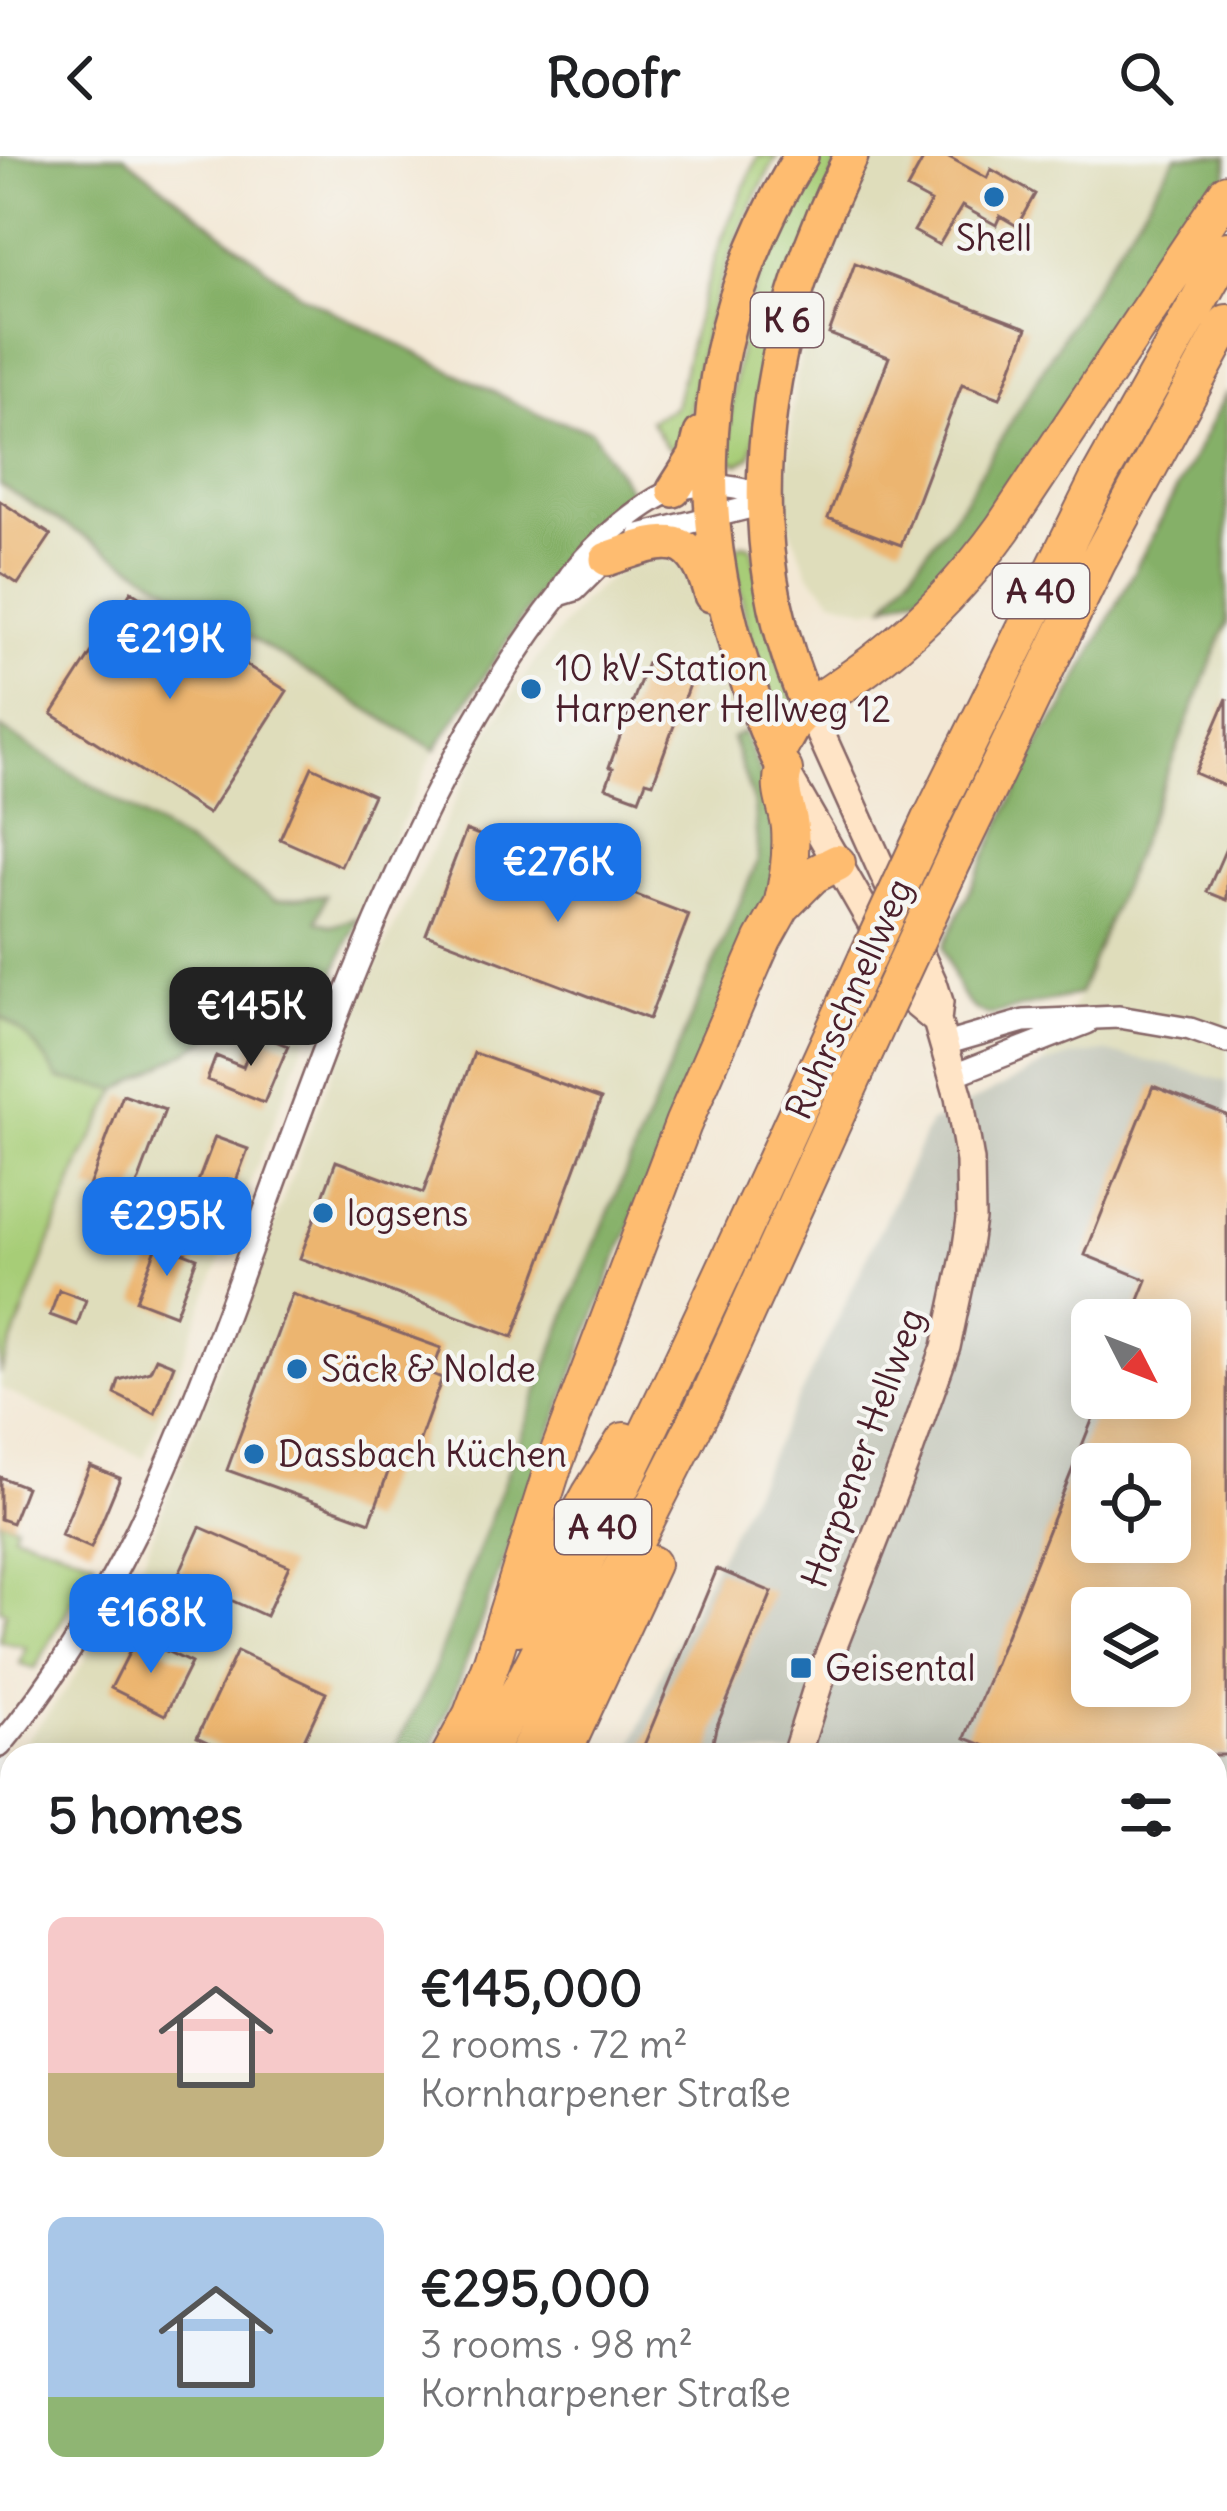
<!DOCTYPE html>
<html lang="en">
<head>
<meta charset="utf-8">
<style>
	:root { --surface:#fff; --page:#f2f2f2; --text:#202124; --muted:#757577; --accent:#1a73e8 }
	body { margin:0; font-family:Delius,sans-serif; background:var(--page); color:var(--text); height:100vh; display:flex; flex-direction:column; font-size:45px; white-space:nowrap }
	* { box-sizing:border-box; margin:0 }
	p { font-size:39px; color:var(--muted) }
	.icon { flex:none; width:66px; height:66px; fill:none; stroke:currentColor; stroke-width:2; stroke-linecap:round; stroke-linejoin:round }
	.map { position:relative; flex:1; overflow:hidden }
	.details { position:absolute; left:0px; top:1587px; width:1227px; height:768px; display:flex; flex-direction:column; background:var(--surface); border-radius:36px 36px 0 0; box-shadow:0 6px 30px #0003 }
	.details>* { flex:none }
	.needle { width:78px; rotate:132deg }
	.buttons { position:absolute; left:1071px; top:1143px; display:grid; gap:24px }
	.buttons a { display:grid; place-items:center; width:120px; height:120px; border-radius:18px; background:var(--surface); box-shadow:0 6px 30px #0003; font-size:60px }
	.price { position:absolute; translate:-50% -102px; padding:0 27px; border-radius:24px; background:var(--accent); color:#fff; font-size:39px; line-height:78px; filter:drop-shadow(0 3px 6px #0008) }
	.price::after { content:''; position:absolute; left:50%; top:72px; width:36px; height:27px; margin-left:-18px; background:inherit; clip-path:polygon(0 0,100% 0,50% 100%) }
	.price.on { background:#222; color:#fff }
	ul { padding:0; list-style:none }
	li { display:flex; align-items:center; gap:36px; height:300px; padding:0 48px }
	li span { display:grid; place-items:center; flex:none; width:336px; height:240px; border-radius:18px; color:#555 }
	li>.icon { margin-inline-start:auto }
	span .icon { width:144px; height:144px; fill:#fffc; stroke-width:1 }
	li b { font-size:51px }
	h2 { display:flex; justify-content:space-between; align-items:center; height:144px; padding:0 48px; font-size:51px }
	header { display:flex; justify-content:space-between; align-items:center; height:156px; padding:0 48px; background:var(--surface); font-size:54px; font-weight:700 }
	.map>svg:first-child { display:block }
	.built { fill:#dfddbb }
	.industrial { fill:#c3c6b9; fill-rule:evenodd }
	.green { fill:#a7cd77; stroke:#787651; stroke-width:3 }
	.forest { fill:#85b068; stroke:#68684a; stroke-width:3 }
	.building { fill:#ecb570; fill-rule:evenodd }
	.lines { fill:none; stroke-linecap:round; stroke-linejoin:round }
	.minor-casing { stroke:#856566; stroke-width:26 }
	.secondary-casing { stroke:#856566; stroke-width:32 }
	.primary-casing { stroke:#856566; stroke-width:38 }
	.motorway-casing { stroke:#856566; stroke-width:40 }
	.minor { stroke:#fff; stroke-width:21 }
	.secondary { stroke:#ffe4c6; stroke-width:27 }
	.primary { stroke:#febc70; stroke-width:33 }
	.motorway { stroke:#febc70; stroke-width:36 }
	.motorway-bridge-casing { stroke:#856566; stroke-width:40; stroke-linecap:butt }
	.motorway-bridge { stroke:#febc70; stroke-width:36 }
	.poi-dot { fill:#1f6fb2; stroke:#f6f6f2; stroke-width:4.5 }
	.labels { text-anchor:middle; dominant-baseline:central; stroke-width:9; stroke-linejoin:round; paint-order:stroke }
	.shield { fill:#f6f6f2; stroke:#7e6067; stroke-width:3 }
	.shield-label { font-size:33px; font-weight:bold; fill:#4a1f2b }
	.poi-label { font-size:36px; fill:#4a1f2b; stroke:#f6f6f2; text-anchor:start }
	.street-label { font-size:36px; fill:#4a1f2b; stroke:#f6f6f2 }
</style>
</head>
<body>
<header><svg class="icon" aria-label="back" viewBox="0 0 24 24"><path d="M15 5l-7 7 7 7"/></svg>Roofr<svg class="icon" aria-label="search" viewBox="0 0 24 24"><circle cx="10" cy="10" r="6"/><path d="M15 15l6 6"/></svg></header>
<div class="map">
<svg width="1227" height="2355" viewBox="0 0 1227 2355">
	<rect width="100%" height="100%" fill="#f6f6f2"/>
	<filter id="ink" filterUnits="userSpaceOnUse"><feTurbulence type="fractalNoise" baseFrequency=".00833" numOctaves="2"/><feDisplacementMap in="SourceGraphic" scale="24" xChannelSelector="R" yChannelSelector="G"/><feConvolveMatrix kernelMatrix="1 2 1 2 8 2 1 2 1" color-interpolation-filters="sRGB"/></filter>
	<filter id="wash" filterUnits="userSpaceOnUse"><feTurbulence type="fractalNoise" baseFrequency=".004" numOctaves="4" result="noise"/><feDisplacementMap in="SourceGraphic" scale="48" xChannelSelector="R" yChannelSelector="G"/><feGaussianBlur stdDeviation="2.7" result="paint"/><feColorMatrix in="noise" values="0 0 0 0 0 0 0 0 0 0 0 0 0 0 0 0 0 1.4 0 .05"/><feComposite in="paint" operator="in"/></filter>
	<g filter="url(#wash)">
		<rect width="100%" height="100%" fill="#f3e8d5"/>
		<path class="built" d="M873 0H1176L1079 153 962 348 886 449 869 453 833 443 809 418 785 360 792 256 802 191 832 86 858 26Z
			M0 329 435 594 358 762 332 770 317 764 325 740 276 744 0 572Z
			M659 399 681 408 699 438 719 510 744 576 733 583 754 648 758 703 576 1133 427 1532 391 1599H15L65 1536 142 1407 365 832 489 575 535 505 583 445 626 408Z
			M1227 467V926L1177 911 1044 909 1079 838Z
			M322 847 316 856 144 1302 0 1232V1218L81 1004 118 934 216 879 290 848Z
			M12 1603V1915L0 1910V1618Z"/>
		<path class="industrial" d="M1104 896 1177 911 1227 926V2268H1215V1599H629L665 1509 838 1163 930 967 1044 909 1073 900ZM1092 1164H1170V1242H1092ZM1092 1308H1170V1386H1092ZM1092 1452H1170V1530H1092Z"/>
		<path class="green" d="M758 0H777C748 52 724 110 708 167 696 210 694 255 680 298L665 289 650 264 675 251 695 167 722 82Z
			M813 0H839L750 301 739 308 729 304 727 299C731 251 735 204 747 158 762 103 789 52 813 0Z
			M742 388 751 390 795 554 788 563 777 560 750 484 733 398 734 394Z
			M0 817 85 897 118 934 81 1004 0 1218Z
			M0 1363 16 1369 13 1377 95 1404 35 1513 20 1508 26 1491 0 1485 6 1455 0 1453Z
			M0 2049 12 2057V2299L0 2317V2204L9 2125 0 2117Z
			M147 2343H496L415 2355 145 2347Z
			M578 2343H688L691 2351 557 2355Z"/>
		<path class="forest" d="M0 0H124L301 139 542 260 592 275 634 341 589 378 550 420 435 594 0 329Z
			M1176 0H1227V21L966 403 935 432 886 449 962 348 1079 153Z
			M1227 236V467L1079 838 991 859C958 854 954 818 943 791L1044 576 1061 556Z
			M0 572 276 744 326 739 317 765 332 770 358 762 322 847 290 848 216 879 118 934 59 923C42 896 27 877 0 860Z
			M744 576 764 626 780 710 609 1122 450 1549 429 1599H391L427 1532 576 1133 758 704 754 648 732 582Z"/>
		<g id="blocks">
			<path class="building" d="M925 0H947L987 22 991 13 1035 38 1017 70 1000 60 996 69 962 50 939 89 914 75 931 46 907 33Z
				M855 107 1027 172 1000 242 962 228 901 389 828 362 889 201 829 178Z
				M0 345 51 379 18 428 0 416Z
				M131 435 287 535 208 658 52 558Z
				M647 507 691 523 653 627 646 625 639 643 606 631 613 612 609 611Z
				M1227 542V631L1195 617Z
				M312 611 373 639 341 710 280 683Z
				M466 674 689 759 649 863 426 778Z
				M1227 690V744L1207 736Z
				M256 877 288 890 264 947 207 924 216 900 243 911Z
				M474 897 601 943 513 1181 300 1102 336 1005 423 1037Z
				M1153 930 1227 959V1599H1008L965 1582 1101 1242H1170V1164H1131L1147 1124 1085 1099ZM1092 1308H1170V1386H1092ZM1092 1452H1170V1530H1092Z
				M123 939 165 954 130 1048 88 1033Z
				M215 981 248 993 221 1065 188 1052Z
				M158 1087 197 1102 175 1159 136 1144Z
				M59 1134 86 1144 77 1169 50 1159Z
				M292 1138 441 1192 432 1218 442 1222 413 1303 395 1297 370 1366 227 1314Z
				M156 1202 174 1209 155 1258 115 1238 119 1224 150 1215Z
				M90 1310 120 1322 91 1392 61 1379Z
				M0 1321 26 1331 12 1367 0 1363Z
				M200 1371 289 1410 266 1460 178 1420Z
				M717 1413 772 1436 716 1572 710 1599H640Z
				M137 1481 191 1507 165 1559 111 1532Z
				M237 1495 326 1537 297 1599H235L197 1581Z"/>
		</g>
	</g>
	<g filter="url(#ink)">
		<use href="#blocks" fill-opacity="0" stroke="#856566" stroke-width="3"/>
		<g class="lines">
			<defs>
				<path id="minor" d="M640 379 763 348
					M559 439 575 434 614 395
					M945 888 1024 865 1119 861 1190 873 1227 886
					M954 919 1087 867
					M0 1590C111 1458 175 1299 234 1139 295 974 351 806 430 648 467 575 508 503 559 439 570 407 645 341 678 333 707 326 735 330 763 339"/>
				<path id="secondary" d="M787 619 893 804 914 846 937 865
					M796 1599 820 1523 905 1306 946 1191 966 1097 971 1063 970 1005 959 941 937 865 939 846 933 827 809 552
					M757 2355V2343"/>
				<path id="primary" d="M674 334 695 301 701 278
					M607 403C662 384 692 369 711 439
					M777 599 794 568 809 552C728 373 766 169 851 0
					M784 614C686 408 680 199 801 0"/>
				<path id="motorway" d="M809 552C832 535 857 520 879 502 926 465 968 421 1003 372L1227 36
					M932 661 1100 320 1227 94
					M954 703 1097 407 1227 167
					M782 750C788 724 792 699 790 672 788 651 777 635 784 614
					M518 1471 590 1339 624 1285
					M472 1558 492 1505 552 1314 683 968 763 784 782 750 813 719 837 707
					M450 1599 484 1536
					M486 1599C623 1339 745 1072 866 804
					M527 1599 703 1252 877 869
					M562 1599 651 1408
					M0 1965 12 1966
					M0 2032 12 2041
					M1215 2337 1227 2335
					M0 2346 12 2328
					M33 2355 41 2343
					M77 2355 85 2343
					M116 2355 124 2343
					M511 2355 549 2343
					M1005 2355 1127 2350 1173 2343"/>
			</defs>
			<use href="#minor" class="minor-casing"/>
			<use href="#secondary" class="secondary-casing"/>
			<use href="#primary" class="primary-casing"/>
			<use href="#motorway" class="motorway-casing"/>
			<use href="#minor" class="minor"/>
			<use href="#secondary" class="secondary"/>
			<use href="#primary" class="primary"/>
			<use href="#motorway" class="motorway"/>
			<defs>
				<path id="motorway-bridge" d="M866 804 932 661
					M877 869 954 703"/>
			</defs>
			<use href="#motorway-bridge" class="motorway-bridge-casing"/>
			<use href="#motorway-bridge" class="motorway-bridge"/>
		</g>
	</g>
	<g class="poi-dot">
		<circle cx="994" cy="41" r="12"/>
		<circle cx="531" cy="533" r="12"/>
		<circle cx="323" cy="1057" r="12"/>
		<circle cx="297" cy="1213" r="12"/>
		<circle cx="254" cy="1298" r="12"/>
		<rect x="789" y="1500" width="24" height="24" rx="6"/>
	</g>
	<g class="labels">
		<g class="shield">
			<rect x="751" y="137" width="72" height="54" rx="9"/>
			<rect x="993" y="408" width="96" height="54" rx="9"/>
			<rect x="555" y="1344" width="96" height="54" rx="9"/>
		</g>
		<g class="shield-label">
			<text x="787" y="164">K 6</text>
			<text x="1041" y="435">A 40</text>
			<text x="603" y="1371">A 40</text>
		</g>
		<g class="poi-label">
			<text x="994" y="82" text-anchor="middle">Shell</text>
			<text x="555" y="512">10 kV-Station<tspan x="555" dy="41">Harpener Hellweg 12</tspan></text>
			<text x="347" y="1057">logsens</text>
			<text x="321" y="1213">Säck &amp; Nolde</text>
			<text x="278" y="1298">Dassbach Küchen</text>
			<text x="825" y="1512">Geisental</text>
		</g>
		<g class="street-label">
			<text transform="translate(849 843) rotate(-66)">Ruhrschnellweg</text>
			<text transform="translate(863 1292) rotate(-70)">Harpener Hellweg</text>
		</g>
	</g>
</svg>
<div class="buttons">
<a><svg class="needle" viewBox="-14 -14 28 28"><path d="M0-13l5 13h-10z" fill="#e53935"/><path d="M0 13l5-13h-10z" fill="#757577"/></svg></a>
<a><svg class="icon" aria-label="locate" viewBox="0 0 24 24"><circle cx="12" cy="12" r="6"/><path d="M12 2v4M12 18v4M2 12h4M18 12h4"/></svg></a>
<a><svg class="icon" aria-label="layers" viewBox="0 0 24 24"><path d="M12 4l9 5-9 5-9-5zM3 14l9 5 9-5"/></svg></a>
</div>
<b class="price" style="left:170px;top:546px">€219K</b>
<b class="price" style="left:558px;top:769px">€276K</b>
<b class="price on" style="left:251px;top:913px">€145K</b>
<b class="price" style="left:167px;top:1123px">€295K</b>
<b class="price" style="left:151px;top:1520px">€168K</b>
<section class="details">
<h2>5 homes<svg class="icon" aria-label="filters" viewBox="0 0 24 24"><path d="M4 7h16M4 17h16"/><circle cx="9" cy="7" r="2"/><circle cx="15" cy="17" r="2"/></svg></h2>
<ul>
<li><span style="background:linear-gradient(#f6c9c9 65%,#c2b280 0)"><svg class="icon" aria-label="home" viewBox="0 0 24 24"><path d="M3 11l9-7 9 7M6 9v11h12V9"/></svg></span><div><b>€145,000</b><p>2 rooms · 72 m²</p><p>Kornharpener Straße</p></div></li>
<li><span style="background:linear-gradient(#a9c7e8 75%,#8fb573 0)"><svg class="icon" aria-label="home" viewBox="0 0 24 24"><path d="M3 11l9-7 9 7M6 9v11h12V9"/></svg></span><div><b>€295,000</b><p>3 rooms · 98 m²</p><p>Kornharpener Straße</p></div></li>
</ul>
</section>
</div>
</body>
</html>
